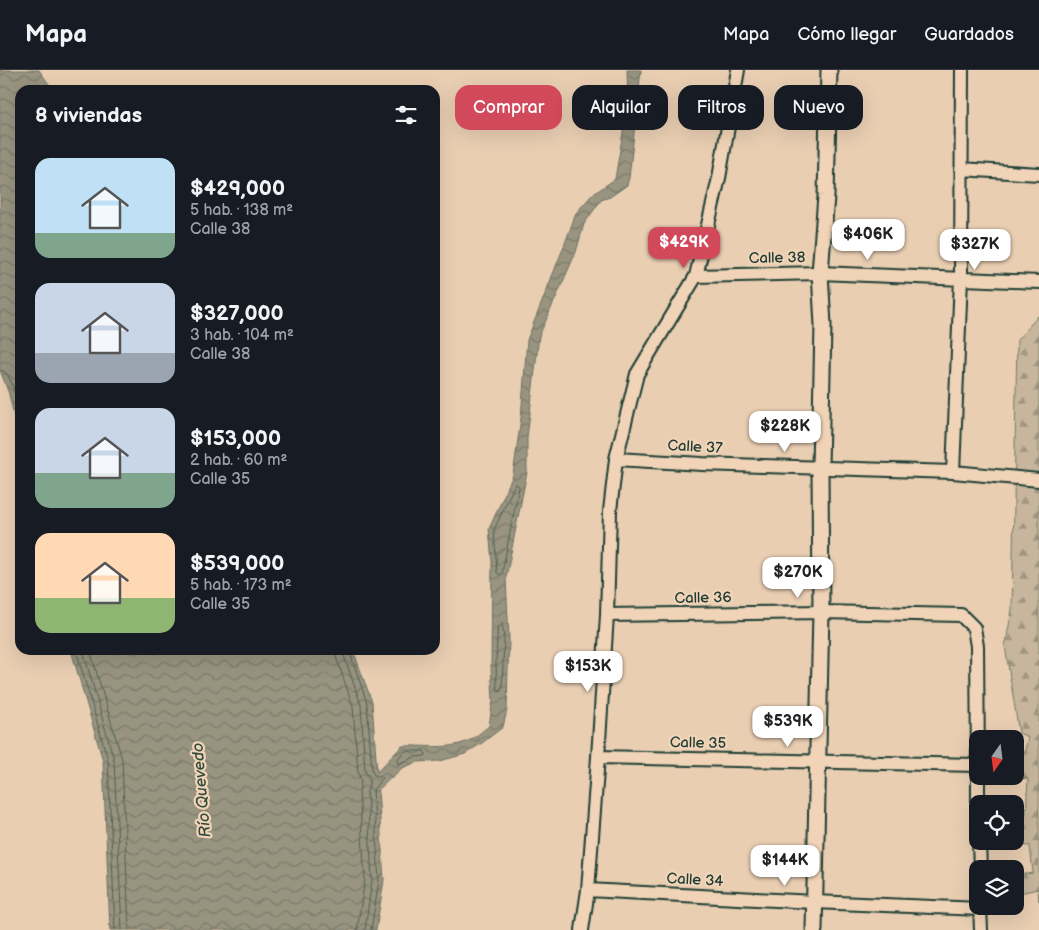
<!DOCTYPE html>
<html lang="es">
<head>
<meta charset="utf-8">
<style>
	:root { --surface:#171b24; --page:#242831; --text:#f1f3f6; --muted:#9ea1a6; --line:#363941; --accent:#d1495b }
	body { margin:0; font-family:"Balsamiq Sans",sans-serif; background:var(--page); color:var(--text); height:100vh; display:flex; flex-direction:column; font-size:19px; white-space:nowrap }
	* { box-sizing:border-box; margin:0 }
	p { font-size:16px; color:var(--muted) }
	.icon { flex:none; width:28px; height:28px; fill:none; stroke:currentColor; stroke-width:2; stroke-linecap:round; stroke-linejoin:round }
	.map { position:relative; flex:1; overflow:hidden }
	.side { position:absolute; left:15px; top:15px; width:425px; height:570px; display:flex; flex-direction:column; background:var(--surface); border-radius:15px; box-shadow:0 5px 20px #0002 }
	.side>* { flex:none }
	.banner { position:absolute; left:455px; top:15px; width:475px; height:45px; display:flex; gap:10px }
	.needle { width:32px; rotate:194deg }
	.fabs { position:absolute; left:969px; top:660px; display:grid; gap:10px }
	.fabs a { display:grid; place-items:center; width:55px; height:55px; border-radius:10px; background:var(--surface); box-shadow:0 5px 20px #0002; font-size:25px }
	.price { position:absolute; translate:-50% -42px; padding:0 11px; border-radius:10px; background:#fff; color:#222; font-size:16px; line-height:32px; filter:drop-shadow(0 1px 2px #0008) }
	.price::after { content:''; position:absolute; left:50%; top:30px; width:15px; height:11px; margin-left:-8px; background:inherit; clip-path:polygon(0 0,100% 0,50% 100%) }
	.price.current { background:var(--accent); color:#fff }
	ul { padding:0; list-style:none }
	li { display:flex; align-items:center; gap:15px; height:125px; padding:0 20px }
	li span { display:grid; place-items:center; flex:none; width:140px; height:100px; border-radius:15px; color:#555 }
	li>.icon { margin-inline-start:auto }
	span .icon { width:60px; height:60px; fill:#fffc; stroke-width:1 }
	li b { font-size:21px }
	h2 { display:flex; justify-content:space-between; align-items:center; height:60px; padding:0 20px; font-size:21px }
	.tag { padding:0 18px; border-radius:15px; background:var(--surface); box-shadow:0 5px 20px #0002; font-size:18px; line-height:45px }
	.tag.current { background:var(--accent); color:#fff }
	header { display:flex; align-items:center; gap:30px; box-sizing:border-box; height:70px; padding:0 25px; background:var(--surface); border-bottom:1px solid var(--line) }
	header strong { font-size:24px }
	nav { display:flex; gap:28px; margin-inline-start:auto; font-size:18px }
	.map>svg:first-child { display:block }
	.forest { fill:url(#forest-firs); stroke:#737a68 }
	.water { fill:url(#water-waves); stroke:#687162 }
	.lines { fill:none; stroke-linecap:round; stroke-linejoin:round }
	.shore { stroke:#4f6052; stroke-width:1 }
	.minor-casing { stroke:#1f3d34; stroke-width:16 }
	.major-casing { stroke:#1f3d34; stroke-width:19 }
	.minor { stroke:#f1d4b7; stroke-width:12 }
	.major { stroke:#f1d4b7; stroke-width:15 }
	.labels { text-anchor:middle; dominant-baseline:central; stroke-width:4.5; stroke-linejoin:round; paint-order:stroke }
	.street-label { font-size:15px; fill:#1f3d34; stroke:#f1d4b7 }
	.water-label { font-size:16px; font-style:italic; fill:#314a3f; stroke:#f1d4b7 }
</style>
</head>
<body>
<header>
<strong>Mapa</strong>
<nav><a>Mapa</a><a>Cómo llegar</a><a>Guardados</a></nav>
</header>
<div class="map">
<svg width="1039" height="860" viewBox="0 0 1039 860">
	<defs>
		<pattern id="forest-firs" width="22" height="20" patternUnits="userSpaceOnUse" patternTransform="scale(1.25)"><rect width="22" height="20" fill="#c7b69d"/><path d="M5 1l3.5 6h-7zM16 11l3.5 6h-7z" fill="#a19581"/></pattern>
		<pattern id="water-waves" width="16" height="10" patternUnits="userSpaceOnUse" patternTransform="scale(1.25)"><rect width="16" height="10" fill="#989480"/><path d="M0 5q4-4 8 0t8 0" fill="none" stroke="#7b7a6a"/></pattern>
	</defs>
	<rect width="100%" height="100%" fill="#e9ceb2"/>
	<filter id="ink" filterUnits="userSpaceOnUse"><feTurbulence type="fractalNoise" baseFrequency=".02" numOctaves="2"/><feDisplacementMap in="SourceGraphic" scale="10" xChannelSelector="R" yChannelSelector="G"/><feConvolveMatrix kernelMatrix="1 2 1 2 8 2 1 2 1" color-interpolation-filters="sRGB"/></filter>
	<g filter="url(#ink)">
		<path class="forest" d="M1039 245V831L1038 819 1015 824V805L1033 803 1030 776 1008 774V771H1015V750L1026 744 1028 709 1016 707 1015 687 1024 685 1028 667 1019 663 1005 576 1012 540 1017 270Z"/>
		<path class="water" d="M0 0H39L53 20H20V371L9 324 0 300Z
			M627 0H641L629 108 627 115 610 127 601 130 584 154 576 182 539 266 527 368V402L506 508 509 569 508 599 507 640 503 657 482 673 465 684 440 691 417 692 402 698 378 720 384 810 376 860H110L103 691 71 580H353L372 632 377 702 402 676C424 675 445 680 466 672 474 669 482 661 489 656L493 630 491 596 492 492 489 459 513 405 521 348 527 270 564 176 576 143 592 125 615 109 628 33Z"/>
		<g class="lines">
			<path class="shore" d="M0 301H4C15 312 17 334 20 348
				M517 414 519 417 502 503 499 505 497 502 494 460 514 416Z
				M498 552 502 553 504 569 502 619 500 622 497 619 496 596Z
				M76 580 108 690 115 860
				M83 580 114 690 122 860
				M90 580 122 689 129 860
				M335 580 336 587 353 636 358 702 361 711 359 722 365 809 357 860
				M342 580 361 635 365 701 370 711 367 721 372 810 365 860
				M349 580 367 633 372 701 374 705 380 706 382 708 373 720 379 810 371 860
				M405 681H424L426 684 425 686 415 687 398 694 397 690Z"/>
			<defs>
				<path id="minor" d="M961 99 1039 104
					M696 206 820 203 1039 212
					M616 389 702 394 953 402 1039 410
					M953 402 961 208 962 0
					M607 545 821 542 961 545 974 558 977 576 978 696
					M598 687 977 695
					M978 706V734
					M979 771 980 799
					M588 820 814 832 980 839
					M980 836 981 860
					M582 860 588 820 598 687 607 545 610 441 616 389 637 304 696 206 719 108 738 0"/>
				<path id="major" d="M814 860 821 542 820 398 823 255 820 203 826 126 829 0"/>
			</defs>
			<use href="#minor" class="minor-casing"/>
			<use href="#major" class="major-casing"/>
			<use href="#minor" class="minor"/>
			<use href="#major" class="major"/>
		</g>
	</g>
	<g class="labels">
		<g class="street-label">
			<text transform="translate(777 188) rotate(-1)">Calle 38</text>
			<text transform="translate(695 377) rotate(3)">Calle 37</text>
			<text transform="translate(703 528) rotate(-1)">Calle 36</text>
			<text transform="translate(698 673) rotate(1)">Calle 35</text>
			<text transform="translate(695 810) rotate(3)">Calle 34</text>
		</g>
		<g class="water-label">
			<text transform="translate(202 720) rotate(-95)">Río Quevedo</text>
		</g>
	</g>
</svg>
<div class="fabs">
<a><svg class="needle" viewBox="-14 -14 28 28"><path d="M0-13l5 13h-10z" fill="#e53935"/><path d="M0 13l5-13h-10z" fill="#9ea1a6"/></svg></a>
<a><svg class="icon" aria-label="locate" viewBox="0 0 24 24"><circle cx="12" cy="12" r="6"/><path d="M12 2v4M12 18v4M2 12h4M18 12h4"/></svg></a>
<a><svg class="icon" aria-label="layers" viewBox="0 0 24 24"><path d="M12 4l9 5-9 5-9-5zM3 14l9 5 9-5"/></svg></a>
</div>
<b class="price" style="left:868px;top:191px">$406K</b>
<b class="price current" style="left:684px;top:199px">$429K</b>
<b class="price" style="left:975px;top:201px">$327K</b>
<b class="price" style="left:785px;top:383px">$228K</b>
<b class="price" style="left:798px;top:529px">$270K</b>
<b class="price" style="left:588px;top:623px">$153K</b>
<b class="price" style="left:788px;top:678px">$539K</b>
<b class="price" style="left:785px;top:817px">$144K</b>
<div class="banner">
<a class="tag current">Comprar</a>
<a class="tag">Alquilar</a>
<a class="tag">Filtros</a>
<a class="tag">Nuevo</a>
</div>
<section class="side">
<h2>8 viviendas<svg class="icon" aria-label="filters" viewBox="0 0 24 24"><path d="M4 7h16M4 17h16"/><circle cx="9" cy="7" r="2"/><circle cx="15" cy="17" r="2"/></svg></h2>
<ul>
<li><span style="background:linear-gradient(#bfe0f5 75%,#7fa58c 0)"><svg class="icon" aria-label="home" viewBox="0 0 24 24"><path d="M3 11l9-7 9 7M6 9v11h12V9"/></svg></span><div><b>$429,000</b><p>5 hab. · 138 m²</p><p>Calle 38</p></div></li>
<li><span style="background:linear-gradient(#c9d6e8 70%,#9aa5b1 0)"><svg class="icon" aria-label="home" viewBox="0 0 24 24"><path d="M3 11l9-7 9 7M6 9v11h12V9"/></svg></span><div><b>$327,000</b><p>3 hab. · 104 m²</p><p>Calle 38</p></div></li>
<li><span style="background:linear-gradient(#c9d6e8 65%,#7fa58c 0)"><svg class="icon" aria-label="home" viewBox="0 0 24 24"><path d="M3 11l9-7 9 7M6 9v11h12V9"/></svg></span><div><b>$153,000</b><p>2 hab. · 60 m²</p><p>Calle 35</p></div></li>
<li><span style="background:linear-gradient(#ffd9b3 65%,#8fb573 0)"><svg class="icon" aria-label="home" viewBox="0 0 24 24"><path d="M3 11l9-7 9 7M6 9v11h12V9"/></svg></span><div><b>$539,000</b><p>5 hab. · 173 m²</p><p>Calle 35</p></div></li>
</ul>
</section>
</div>
</body>
</html>
